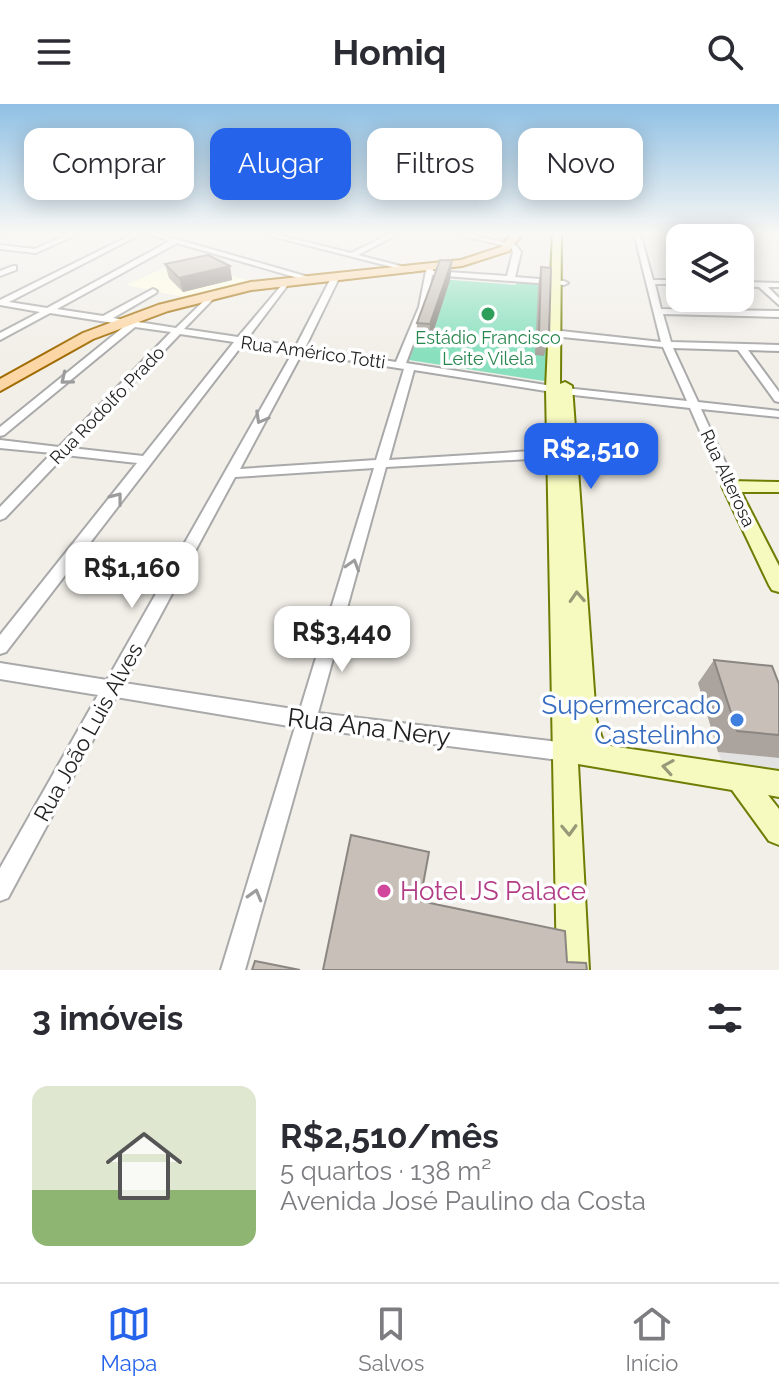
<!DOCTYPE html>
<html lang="pt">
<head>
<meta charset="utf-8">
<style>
	:root { --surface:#fff; --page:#f2f2f3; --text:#2b2b33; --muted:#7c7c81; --line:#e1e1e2; --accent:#2563eb }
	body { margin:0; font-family:Raleway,sans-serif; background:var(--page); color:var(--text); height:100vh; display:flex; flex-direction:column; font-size:30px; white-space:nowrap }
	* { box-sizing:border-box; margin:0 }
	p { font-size:26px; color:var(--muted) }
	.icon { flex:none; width:44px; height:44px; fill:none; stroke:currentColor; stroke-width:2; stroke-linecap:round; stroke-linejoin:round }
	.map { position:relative; height:866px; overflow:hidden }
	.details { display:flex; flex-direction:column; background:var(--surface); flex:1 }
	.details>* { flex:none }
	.hud { position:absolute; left:24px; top:24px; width:732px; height:72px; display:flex; gap:16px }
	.tools { position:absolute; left:666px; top:120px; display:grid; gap:16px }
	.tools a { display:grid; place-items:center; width:88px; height:88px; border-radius:16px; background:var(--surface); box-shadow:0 4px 20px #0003; font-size:40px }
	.price { position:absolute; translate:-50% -68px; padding:0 18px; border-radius:16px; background:#fff; color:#222; font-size:26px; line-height:52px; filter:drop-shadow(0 2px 4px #0008) }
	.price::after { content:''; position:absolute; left:50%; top:48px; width:24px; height:18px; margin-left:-12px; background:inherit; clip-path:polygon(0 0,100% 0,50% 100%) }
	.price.on { background:var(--accent); color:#fff }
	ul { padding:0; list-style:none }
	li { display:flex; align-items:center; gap:24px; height:200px; padding:0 32px }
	li span { display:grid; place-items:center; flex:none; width:224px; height:160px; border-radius:16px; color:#555 }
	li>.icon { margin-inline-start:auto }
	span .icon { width:96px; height:96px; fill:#fffc; stroke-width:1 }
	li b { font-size:34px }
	h2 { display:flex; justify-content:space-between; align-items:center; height:96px; padding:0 32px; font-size:34px }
	.chip { padding:0 28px; border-radius:16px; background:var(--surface); box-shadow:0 4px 20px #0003; font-size:28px; line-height:72px }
	.chip.on { background:var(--accent); color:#fff }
	header { display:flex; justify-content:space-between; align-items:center; height:104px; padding:0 32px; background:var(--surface); font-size:36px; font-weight:700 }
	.tabs { display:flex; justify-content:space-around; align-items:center; height:112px; border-top:2px solid var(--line); background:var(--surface); font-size:22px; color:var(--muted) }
	.tabs a { display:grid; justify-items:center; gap:4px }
	.tabs .on { color:var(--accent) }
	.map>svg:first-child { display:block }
	.education { fill:#ffffe5 }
	.pitch { fill:#88e0be }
	.parking { fill:#e2e2e2 }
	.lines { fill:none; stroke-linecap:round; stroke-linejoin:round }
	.street-casing { stroke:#a9a9a9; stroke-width:4 }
	.secondary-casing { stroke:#707d05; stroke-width:4 }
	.primary-casing { stroke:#a06b00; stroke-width:4 }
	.street { fill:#fff; fill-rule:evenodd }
	.secondary { fill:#f7fabf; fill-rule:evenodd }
	.primary { fill:#fcd6a4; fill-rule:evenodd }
	.wall { fill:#aba49e }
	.shaded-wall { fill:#8b8681 }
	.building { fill:#c7bfb8; stroke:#8b8681; stroke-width:2 }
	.oneway { stroke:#9c9c9c }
	.oneway2 { stroke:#979978 }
	.leisure-dot { fill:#2e9e5b; stroke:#fff; stroke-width:3 }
	.shop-dot { fill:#3f7fe0; stroke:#fff; stroke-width:3 }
	.hotel-dot { fill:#d1479c; stroke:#fff; stroke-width:3 }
	.labels { text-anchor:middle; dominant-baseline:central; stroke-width:7; stroke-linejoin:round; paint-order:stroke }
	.far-leisure-label { font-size:18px; fill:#27864d; stroke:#fff }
	.far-street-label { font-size:18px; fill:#222; stroke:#fff }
	.street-label { font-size:22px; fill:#222; stroke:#fff }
	.near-shop-label { font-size:26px; fill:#366cbe; stroke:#fff; text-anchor:end }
	.near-street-label { font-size:26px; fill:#222; stroke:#fff }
	.near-hotel-label { font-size:26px; fill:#b23c85; stroke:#fff; text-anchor:start }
</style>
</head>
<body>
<header><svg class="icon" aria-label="menu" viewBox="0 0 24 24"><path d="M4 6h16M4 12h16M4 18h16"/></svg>Homiq<svg class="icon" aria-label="search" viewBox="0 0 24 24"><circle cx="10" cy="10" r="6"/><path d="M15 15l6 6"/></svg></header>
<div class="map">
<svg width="779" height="866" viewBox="0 0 779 866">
	<rect width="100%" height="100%" fill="#f2efe9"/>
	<path class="education" d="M177 158 256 178 183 193 126 181Z"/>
	<path class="pitch" d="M439 175 516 181 517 177 551 179 548 275 544 277 409 256Z"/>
	<path class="parking" d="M718 648 779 654V669L723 661Z"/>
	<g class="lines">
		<defs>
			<path id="street" d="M0 129H9L0 133Z
				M71 129H80L36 149 0 145V141L35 145Z
				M135 129H143L9 198 47 204 170 137 145 129H155L319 176 312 178 177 139 57 205 103 212 153 185 157 187 156 189 113 214 176 224 213 188 217 190 216 192 184 225 238 233 286 176 290 178 247 235 296 242 331 174 335 172 339 174 305 244 396 258 419 203 427 162H433V167L507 172 513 148 511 143 450 129H463L516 141 521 148 515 173 564 177 568 179 564 181 432 171 427 203 406 259 565 284 687 297 663 243 552 232 547 229 552 226 661 238 634 129H640L653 176H680V180H655L661 205 779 207V213L663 210 671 238 779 241V247L748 246 779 288V298L775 297 738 246 673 244 698 298 779 307V313L701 305 736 382 730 386 724 382 690 304 565 290 414 266 389 356 564 345 570 349 564 353 386 363 318 609 567 639 574 641 577 648 574 655 567 657 313 625 245 866H221L295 623 116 593 8 794 0 797V764L98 591 0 575V559L107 576 293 248 243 240 6 548 0 550V531L137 359 65 351 5 414 0 416V403L52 349 0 344V336L59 343 171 228 135 223 4 331 0 332V323L126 221 50 209 0 236V229L40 208 0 201V196ZM180 230 234 238 143 352 71 344ZM302 249 404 265 376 356 240 365ZM374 364 300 606 124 579 235 373Z
				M259 129H270L351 149 392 129H400L358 151 416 166 412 168Z
				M13 162H16V166L0 172V167Z
				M740 178 779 179V183H768L779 194V201L759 183 740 182Z"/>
			<path id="secondary" d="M553 129H561L560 280 565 278 572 282 596 615 604 641 779 667V693L768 691 779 705V741L769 737 732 686 578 660 589 866H557L546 285Z
				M730 377 779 378V388H741L779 462V488L772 486 769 481 722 382Z"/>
			<path id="primary" d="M512 129H523L509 147 462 162 251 186 168 207 93 235 0 287V275L83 229 158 201 251 178 461 156 501 143Z"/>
		</defs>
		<use href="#street" class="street-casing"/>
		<use href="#secondary" class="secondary-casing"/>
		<use href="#primary" class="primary-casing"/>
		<use href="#street" class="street"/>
		<use href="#secondary" class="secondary"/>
		<use href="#primary" class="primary"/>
	</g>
	<path class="wall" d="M452 157 450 176 429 241 416 240 417 219Z
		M165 160 230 162 232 176 183 188 169 174Z
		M541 163 549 231 544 252 535 251 538 182Z
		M714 556 779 580V654L718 648 698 579Z"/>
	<path class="shaded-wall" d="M452 157 450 176 429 241 430 220Z
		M230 162 232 176 183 188 179 174Z"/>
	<path class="building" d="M208 151 230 162 179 174 165 160Z
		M440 156 452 157 430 220 417 219Z
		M541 163 551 164 549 231 539 230Z
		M714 556 772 562 779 580V631L737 627Z
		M351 731 429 748 420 797 565 827 567 858 586 859 587 866H323Z
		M255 857 300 866H252Z"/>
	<defs><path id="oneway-chevron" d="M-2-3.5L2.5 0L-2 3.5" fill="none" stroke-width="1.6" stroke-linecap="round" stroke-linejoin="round" transform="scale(2)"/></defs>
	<g class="oneway">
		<use href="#oneway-chevron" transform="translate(66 275) rotate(141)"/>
		<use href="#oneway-chevron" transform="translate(261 314) rotate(119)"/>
		<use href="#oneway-chevron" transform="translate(117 394) rotate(-52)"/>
		<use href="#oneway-chevron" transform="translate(353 461) rotate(-73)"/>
		<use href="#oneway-chevron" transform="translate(255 791) rotate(-74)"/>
	</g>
	<g class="oneway2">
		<use href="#oneway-chevron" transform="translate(577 493) rotate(-93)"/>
		<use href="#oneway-chevron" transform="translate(668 663) rotate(-171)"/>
		<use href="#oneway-chevron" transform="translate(569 726) rotate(88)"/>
	</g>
	<linearGradient id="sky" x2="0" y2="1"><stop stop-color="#8fc0e4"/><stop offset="0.52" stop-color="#f9f8f5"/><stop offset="1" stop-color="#f9f8f5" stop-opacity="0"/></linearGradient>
	<rect width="779" height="250" fill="url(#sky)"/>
	<circle class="leisure-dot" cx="488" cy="210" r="8"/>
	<circle class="shop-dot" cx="737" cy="616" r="8"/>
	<circle class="hotel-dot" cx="384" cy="787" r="8"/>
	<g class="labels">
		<g class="far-leisure-label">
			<text x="488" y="233">Estádio Francisco<tspan x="488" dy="21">Leite Vilela</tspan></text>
		</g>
		<g class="far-street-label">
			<text transform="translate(313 248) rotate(8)">Rua Américo Totti</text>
			<text transform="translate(107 301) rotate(-46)">Rua Rodolfo Prado</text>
			<text transform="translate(728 374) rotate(65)">Rua Alterosa</text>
		</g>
		<g class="street-label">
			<text transform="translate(88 628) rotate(-61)">Rua João Luis Alves</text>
		</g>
		<g class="near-shop-label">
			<text x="721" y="601">Supermercado<tspan x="721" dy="30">Castelinho</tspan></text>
		</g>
		<g class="near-street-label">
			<text transform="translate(369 623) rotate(7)">Rua Ana Nery</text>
		</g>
		<g class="near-hotel-label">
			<text x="400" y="787">Hotel JS Palace</text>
		</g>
	</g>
</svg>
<div class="tools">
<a><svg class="icon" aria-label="layers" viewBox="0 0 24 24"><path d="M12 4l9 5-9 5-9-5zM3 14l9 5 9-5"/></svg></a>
</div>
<b class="price on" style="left:591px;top:387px">R$2,510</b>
<b class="price" style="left:132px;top:506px">R$1,160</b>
<b class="price" style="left:342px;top:570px">R$3,440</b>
<div class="hud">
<a class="chip">Comprar</a>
<a class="chip on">Alugar</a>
<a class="chip">Filtros</a>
<a class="chip">Novo</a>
</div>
</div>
<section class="details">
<h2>3 imóveis<svg class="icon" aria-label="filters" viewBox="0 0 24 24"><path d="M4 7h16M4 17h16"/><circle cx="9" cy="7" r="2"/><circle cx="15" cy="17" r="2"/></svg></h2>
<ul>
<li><span style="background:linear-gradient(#dfe7d0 65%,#8fb573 0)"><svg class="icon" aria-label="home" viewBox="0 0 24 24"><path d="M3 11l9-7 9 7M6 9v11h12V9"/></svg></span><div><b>R$2,510/mês</b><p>5 quartos · 138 m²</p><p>Avenida José Paulino da Costa</p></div></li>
</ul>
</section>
<nav class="tabs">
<a class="on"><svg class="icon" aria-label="map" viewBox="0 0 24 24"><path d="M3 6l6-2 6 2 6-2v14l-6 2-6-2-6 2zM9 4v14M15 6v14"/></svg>Mapa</a>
<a><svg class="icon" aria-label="saved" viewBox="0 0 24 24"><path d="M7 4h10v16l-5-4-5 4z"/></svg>Salvos</a>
<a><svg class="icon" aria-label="home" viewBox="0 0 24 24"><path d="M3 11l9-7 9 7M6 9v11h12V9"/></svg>Início</a>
</nav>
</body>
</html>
